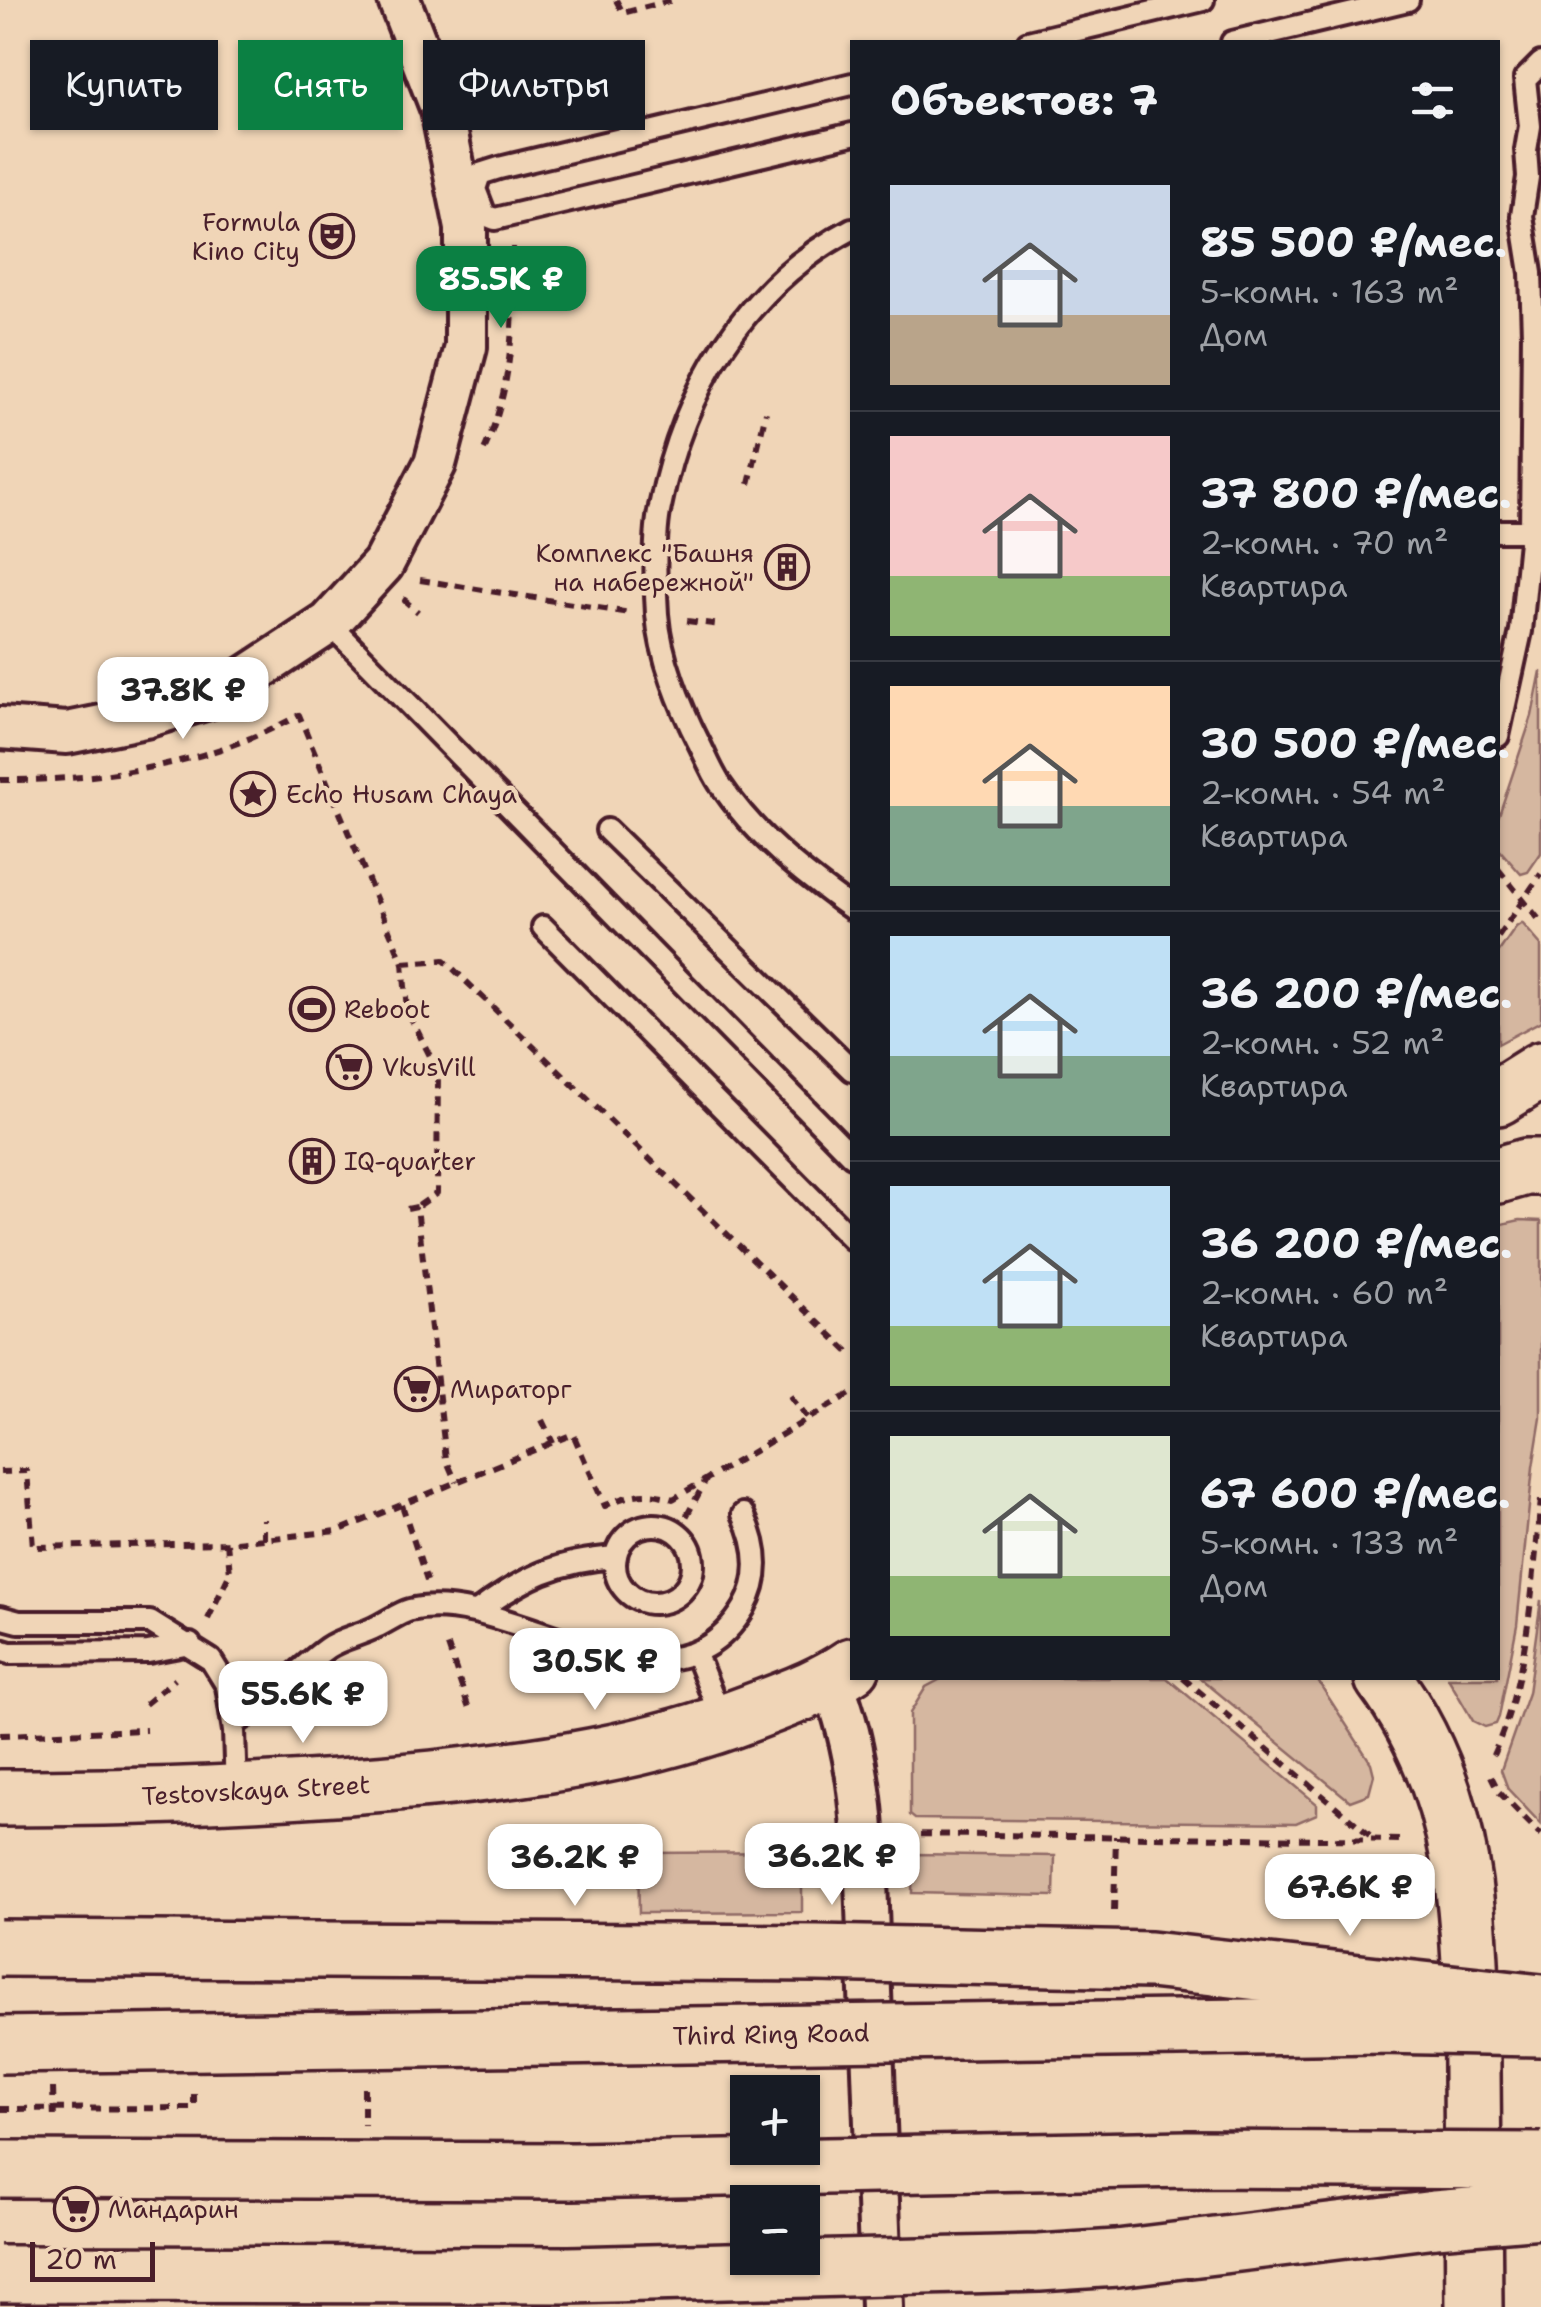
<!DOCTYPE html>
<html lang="ru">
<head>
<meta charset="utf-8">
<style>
	:root { --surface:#171b24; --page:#20242c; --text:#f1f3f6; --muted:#9ea1a6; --line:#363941; --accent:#0b8043 }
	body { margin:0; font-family:"Shantell Sans",sans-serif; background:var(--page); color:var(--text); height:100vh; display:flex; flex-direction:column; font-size:38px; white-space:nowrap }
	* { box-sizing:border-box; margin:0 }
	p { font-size:32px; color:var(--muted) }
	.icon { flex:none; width:55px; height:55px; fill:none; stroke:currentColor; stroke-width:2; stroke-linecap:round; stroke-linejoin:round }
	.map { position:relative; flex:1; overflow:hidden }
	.details { position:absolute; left:850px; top:40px; width:650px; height:1640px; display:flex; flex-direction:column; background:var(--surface); border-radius:0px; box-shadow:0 2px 8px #0004 }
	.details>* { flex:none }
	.banner { position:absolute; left:30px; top:40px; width:670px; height:90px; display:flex; gap:20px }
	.tools { position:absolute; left:730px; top:2075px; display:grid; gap:20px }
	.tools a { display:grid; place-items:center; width:90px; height:90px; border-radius:0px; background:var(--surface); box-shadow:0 2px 8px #0004; font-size:50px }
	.scale { position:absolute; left:30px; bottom:25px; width:125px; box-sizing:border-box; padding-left:10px; border:5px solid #4a1f2b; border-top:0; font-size:28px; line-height:35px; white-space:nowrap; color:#4a1f2b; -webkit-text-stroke:8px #f0d5b7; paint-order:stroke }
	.price { position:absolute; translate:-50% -85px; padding:0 22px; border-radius:20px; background:#fff; color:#222; font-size:32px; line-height:65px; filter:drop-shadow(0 2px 5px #0008) }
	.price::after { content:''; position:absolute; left:50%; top:60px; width:30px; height:22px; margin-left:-15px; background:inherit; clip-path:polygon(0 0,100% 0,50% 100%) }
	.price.selected { background:var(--accent); color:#fff }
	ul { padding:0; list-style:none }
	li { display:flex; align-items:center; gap:30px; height:250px; padding:0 40px }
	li+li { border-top:2px solid var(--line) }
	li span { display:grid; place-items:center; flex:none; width:280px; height:200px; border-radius:0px; color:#555 }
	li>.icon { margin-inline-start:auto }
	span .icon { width:120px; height:120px; fill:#fffc; stroke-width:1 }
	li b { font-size:42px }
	h2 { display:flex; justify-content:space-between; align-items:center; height:120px; padding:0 40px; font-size:42px }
	.tag { padding:0 35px; border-radius:0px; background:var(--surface); box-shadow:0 2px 8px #0004; font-size:35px; line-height:90px }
	.tag.selected { background:var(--accent); color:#fff }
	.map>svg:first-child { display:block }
	.green { fill:#d5b7a0; stroke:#906b66; stroke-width:2.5 }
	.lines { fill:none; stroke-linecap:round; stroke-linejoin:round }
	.service-casing { stroke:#4a1f2b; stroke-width:28 }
	.minor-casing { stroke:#4a1f2b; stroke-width:48 }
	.secondary-casing { stroke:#4a1f2b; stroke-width:62 }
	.path { stroke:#4a1f2b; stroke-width:6; stroke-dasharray:10 8; stroke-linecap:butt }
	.service { stroke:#f0d5b7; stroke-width:20 }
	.minor { stroke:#f0d5b7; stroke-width:40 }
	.secondary { stroke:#f0d5b7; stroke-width:55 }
	.secondary-bridge-casing { stroke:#4a1f2b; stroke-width:62; stroke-linecap:butt }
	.primary-bridge-casing { stroke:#4a1f2b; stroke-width:62; stroke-linecap:butt }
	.secondary-bridge { stroke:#f0d5b7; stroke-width:55 }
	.primary-bridge { stroke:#f0d5b7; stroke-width:55 }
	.labels { text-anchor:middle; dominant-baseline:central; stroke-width:9; stroke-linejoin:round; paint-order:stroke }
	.poi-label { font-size:25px; fill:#4a1f2b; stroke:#f0d5b7; text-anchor:start }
	.street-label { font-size:25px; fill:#4a1f2b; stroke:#f0d5b7 }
</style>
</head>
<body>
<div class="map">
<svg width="1541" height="2307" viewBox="0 0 1541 2307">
	<rect width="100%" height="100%" fill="#f0d5b7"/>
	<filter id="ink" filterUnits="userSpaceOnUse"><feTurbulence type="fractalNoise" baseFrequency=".01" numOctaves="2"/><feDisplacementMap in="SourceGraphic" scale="20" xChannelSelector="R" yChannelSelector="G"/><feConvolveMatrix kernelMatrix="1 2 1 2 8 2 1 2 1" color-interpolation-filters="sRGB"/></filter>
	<g filter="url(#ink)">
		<path class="green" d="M1541 671V853L1528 872 1521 874 1498 848V818L1532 716Z
			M1522 923 1541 945V1021L1498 1044V953L1516 927Z
			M1520 1220 1541 1221V1418L1533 1467 1517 1625 1499 1717 1496 1724 1485 1727 1473 1721 1448 1678H1498V1225Z
			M1541 1600V1824L1508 1789 1501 1770 1528 1693Z
			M943 1678H1167L1317 1804V1814L1296 1823 915 1819 910 1815V1713L926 1687Z
			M1200 1678H1316L1371 1763 1374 1775 1369 1794 1350 1801Z
			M802 1852V1912L639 1913 638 1853Z
			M913 1854 1055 1856 1054 1896 912 1893Z"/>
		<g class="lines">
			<defs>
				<path id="service" d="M1028 42 1203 0
					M1232 42 1408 0
					M852 84 499 168 480 174 475 189 485 215 495 219 852 134
					M852 229C745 285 683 390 660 507 654 533 655 586 657 614 660 656 680 706 699 743 706 757 712 772 720 784 755 836 802 873 852 909
					M1498 531H1531
					M329 623 852 1156
					M1498 736 1521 631 1531 531 1533 335 1531 273 1522 216 1528 177 1526 150 1530 126 1525 79 1541 63
					M607 830 852 1070
					M543 927 852 1239
					M615 1564a39 39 0 1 1 78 0a39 39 0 1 1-78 0Z
					M478 1611C525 1577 557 1561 616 1557
					M0 1617 19 1622H150L211 1660 227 1686 234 1731 236 1791
					M0 1650 10 1653 148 1652 190 1644
					M695 1652 722 1720
					M233 1725C267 1703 294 1672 327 1648 341 1638 361 1635 376 1627 387 1622 399 1613 410 1610 509 1585 668 1734 744 1608 762 1577 758 1545 743 1514"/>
				<path id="minor" d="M0 728 67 733 145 717 221 694 329 623 383 564 435 464 466 347V228L442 110 399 0
					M831 1680C868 1769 865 1870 869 1965 874 2079 878 2193 882 2307"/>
				<path id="secondary" d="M1498 1097 1541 1070
					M1498 1175 1526 1167H1541
					M1383 1678C1472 1797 1471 1929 1472 2071 1473 2149 1474 2228 1474 2307
					M0 1798C144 1798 288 1793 432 1779 540 1768 648 1752 750 1713 786 1699 820 1688 852 1666
					M1117 2258 1435 2219"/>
			</defs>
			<use href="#service" class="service-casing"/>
			<use href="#minor" class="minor-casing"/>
			<use href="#secondary" class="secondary-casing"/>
			<path class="path" d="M616 0 623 13 673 0
				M484 450C514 386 514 315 513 247
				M749 484 766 412
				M420 580 630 613
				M407 598 405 601 418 612
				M687 621 721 625
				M0 780C103 781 208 765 299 715L403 963 407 1010 438 1072 437 1193 417 1207
				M1498 869 1541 922
				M1498 937 1541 874
				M403 963 444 960 852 1355
				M407 1209 417 1207 446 1459 456 1482
				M790 1396 808 1419
				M542 1420 553 1443
				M0 1472 27 1471 33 1547 227 1543 338 1531 573 1434 605 1506C628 1494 648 1490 673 1499L852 1393
				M402 1505 427 1581
				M678 1532 706 1480
				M264 1539V1519
				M208 1619 230 1573 227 1543
				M448 1646 470 1712
				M1183 1678 1373 1838
				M145 1704 175 1679
				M0 1735 146 1730
				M1493 1755C1529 1676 1532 1585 1541 1500
				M1491 1776 1499 1792 1541 1835
				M903 1834 1405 1840
				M1114 1911 1116 1836
				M53 2088 54 2121
				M364 2088V2125
				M0 2109 194 2108V2088"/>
			<use href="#service" class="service"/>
			<use href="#minor" class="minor"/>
			<use href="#secondary" class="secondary"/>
			<defs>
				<path id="secondary-bridge" d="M0 1948 817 1953 1150 1960 1541 2003
					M1435 2219 1541 2210
					M0 2274 570 2275 1039 2263 1117 2258"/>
				<path id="primary-bridge" d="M0 2045 1379 2025 1541 2028
					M0 2169 573 2171 1188 2159 1541 2161"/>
			</defs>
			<use href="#secondary-bridge" class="secondary-bridge-casing"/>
			<use href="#primary-bridge" class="primary-bridge-casing"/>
			<use href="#secondary-bridge" class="secondary-bridge"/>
			<use href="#primary-bridge" class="primary-bridge"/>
		</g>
	</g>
	<defs>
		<symbol id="theatre-ring" viewBox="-11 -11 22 22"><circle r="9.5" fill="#f0d5b7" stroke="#4a1f2b" stroke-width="1.5"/><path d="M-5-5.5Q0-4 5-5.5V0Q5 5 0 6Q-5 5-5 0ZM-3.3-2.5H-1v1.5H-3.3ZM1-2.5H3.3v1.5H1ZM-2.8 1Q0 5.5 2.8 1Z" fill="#4a1f2b"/></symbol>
		<symbol id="building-ring" viewBox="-11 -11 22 22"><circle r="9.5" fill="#f0d5b7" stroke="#4a1f2b" stroke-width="1.5"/><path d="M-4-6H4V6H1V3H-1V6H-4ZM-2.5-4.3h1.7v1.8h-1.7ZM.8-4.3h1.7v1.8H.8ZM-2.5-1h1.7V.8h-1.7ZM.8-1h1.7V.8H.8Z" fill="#4a1f2b"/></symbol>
		<symbol id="sight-ring" viewBox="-11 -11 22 22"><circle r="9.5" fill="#f0d5b7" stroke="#4a1f2b" stroke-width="1.5"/><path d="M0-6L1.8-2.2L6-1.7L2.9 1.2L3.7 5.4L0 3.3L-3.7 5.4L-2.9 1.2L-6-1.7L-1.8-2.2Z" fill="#4a1f2b"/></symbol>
		<symbol id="stadium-ring" viewBox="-11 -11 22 22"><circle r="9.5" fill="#f0d5b7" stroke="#4a1f2b" stroke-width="1.5"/><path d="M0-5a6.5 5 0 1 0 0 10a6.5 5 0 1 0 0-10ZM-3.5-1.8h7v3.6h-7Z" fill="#4a1f2b"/></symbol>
		<symbol id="supermarket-ring" viewBox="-11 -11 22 22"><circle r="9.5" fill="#f0d5b7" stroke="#4a1f2b" stroke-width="1.5"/><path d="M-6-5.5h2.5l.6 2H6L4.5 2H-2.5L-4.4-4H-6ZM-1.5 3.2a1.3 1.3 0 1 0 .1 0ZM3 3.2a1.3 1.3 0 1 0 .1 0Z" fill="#4a1f2b"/></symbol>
	</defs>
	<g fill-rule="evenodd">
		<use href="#theatre-ring" x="307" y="211" width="50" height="50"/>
		<use href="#building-ring" x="762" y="542" width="50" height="50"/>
		<use href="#sight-ring" x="228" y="769" width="50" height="50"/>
		<use href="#stadium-ring" x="287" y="984" width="50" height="50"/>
		<use href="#supermarket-ring" x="324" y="1042" width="50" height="50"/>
		<use href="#building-ring" x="287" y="1136" width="50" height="50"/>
		<use href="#supermarket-ring" x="392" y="1364" width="50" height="50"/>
		<use href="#supermarket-ring" x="51" y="2184" width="50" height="50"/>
	</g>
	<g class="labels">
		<g class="poi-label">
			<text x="300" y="222" text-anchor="end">Formula<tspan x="300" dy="29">Kino City</tspan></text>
			<text x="754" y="553" text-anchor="end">Комплекс "Башня<tspan x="754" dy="29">на набережной"</tspan></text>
			<text x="286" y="794">Echo Husam Chaya</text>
			<text x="344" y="1009">Reboot</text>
			<text x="382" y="1067">VkusVill</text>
			<text x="344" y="1161">IQ-quarter</text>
			<text x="450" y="1389">Мираторг</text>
			<text x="108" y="2209">Мандарин</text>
		</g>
		<g class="street-label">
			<text transform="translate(256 1790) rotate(-3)">Testovskaya Street</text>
			<text transform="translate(771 2034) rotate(-1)">Third Ring Road</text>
		</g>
	</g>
</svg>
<div class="tools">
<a>+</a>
<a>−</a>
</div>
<div class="scale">20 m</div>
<b class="price selected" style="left:501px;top:331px">85.5K ₽</b>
<b class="price" style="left:183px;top:742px">37.8K ₽</b>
<b class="price" style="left:595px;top:1713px">30.5K ₽</b>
<b class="price" style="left:303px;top:1746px">55.6K ₽</b>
<b class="price" style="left:832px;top:1908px">36.2K ₽</b>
<b class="price" style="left:575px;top:1909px">36.2K ₽</b>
<b class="price" style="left:1350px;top:1939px">67.6K ₽</b>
<div class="banner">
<a class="tag">Купить</a>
<a class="tag selected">Снять</a>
<a class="tag">Фильтры</a>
</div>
<section class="details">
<h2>Объектов: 7<svg class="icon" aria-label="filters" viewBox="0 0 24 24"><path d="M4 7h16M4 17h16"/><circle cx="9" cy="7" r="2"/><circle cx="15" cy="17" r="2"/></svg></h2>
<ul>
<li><span style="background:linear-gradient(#c9d6e8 65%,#b9a48a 0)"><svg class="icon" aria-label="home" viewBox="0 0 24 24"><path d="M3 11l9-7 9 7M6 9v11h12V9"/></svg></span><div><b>85 500 ₽/мес.</b><p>5-комн. · 163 m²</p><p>Дом</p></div></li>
<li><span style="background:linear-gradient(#f6c9c9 70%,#8fb573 0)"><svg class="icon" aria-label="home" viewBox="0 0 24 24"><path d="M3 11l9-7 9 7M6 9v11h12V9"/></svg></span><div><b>37 800 ₽/мес.</b><p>2-комн. · 70 m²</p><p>Квартира</p></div></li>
<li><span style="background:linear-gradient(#ffd9b3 60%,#7fa58c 0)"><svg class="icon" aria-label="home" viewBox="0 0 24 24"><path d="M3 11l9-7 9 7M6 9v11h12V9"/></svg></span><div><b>30 500 ₽/мес.</b><p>2-комн. · 54 m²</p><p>Квартира</p></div></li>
<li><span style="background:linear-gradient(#bfe0f5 60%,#7fa58c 0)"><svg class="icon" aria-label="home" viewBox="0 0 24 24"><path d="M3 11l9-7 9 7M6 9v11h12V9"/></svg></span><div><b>36 200 ₽/мес.</b><p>2-комн. · 52 m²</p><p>Квартира</p></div></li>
<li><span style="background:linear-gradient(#bfe0f5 70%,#8fb573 0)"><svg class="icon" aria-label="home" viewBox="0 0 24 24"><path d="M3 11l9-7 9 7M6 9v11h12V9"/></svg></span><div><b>36 200 ₽/мес.</b><p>2-комн. · 60 m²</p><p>Квартира</p></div></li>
<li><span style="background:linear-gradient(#dfe7d0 70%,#8fb573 0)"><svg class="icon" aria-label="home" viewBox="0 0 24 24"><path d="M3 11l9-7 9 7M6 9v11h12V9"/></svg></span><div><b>67 600 ₽/мес.</b><p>5-комн. · 133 m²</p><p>Дом</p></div></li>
</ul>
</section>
</div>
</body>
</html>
